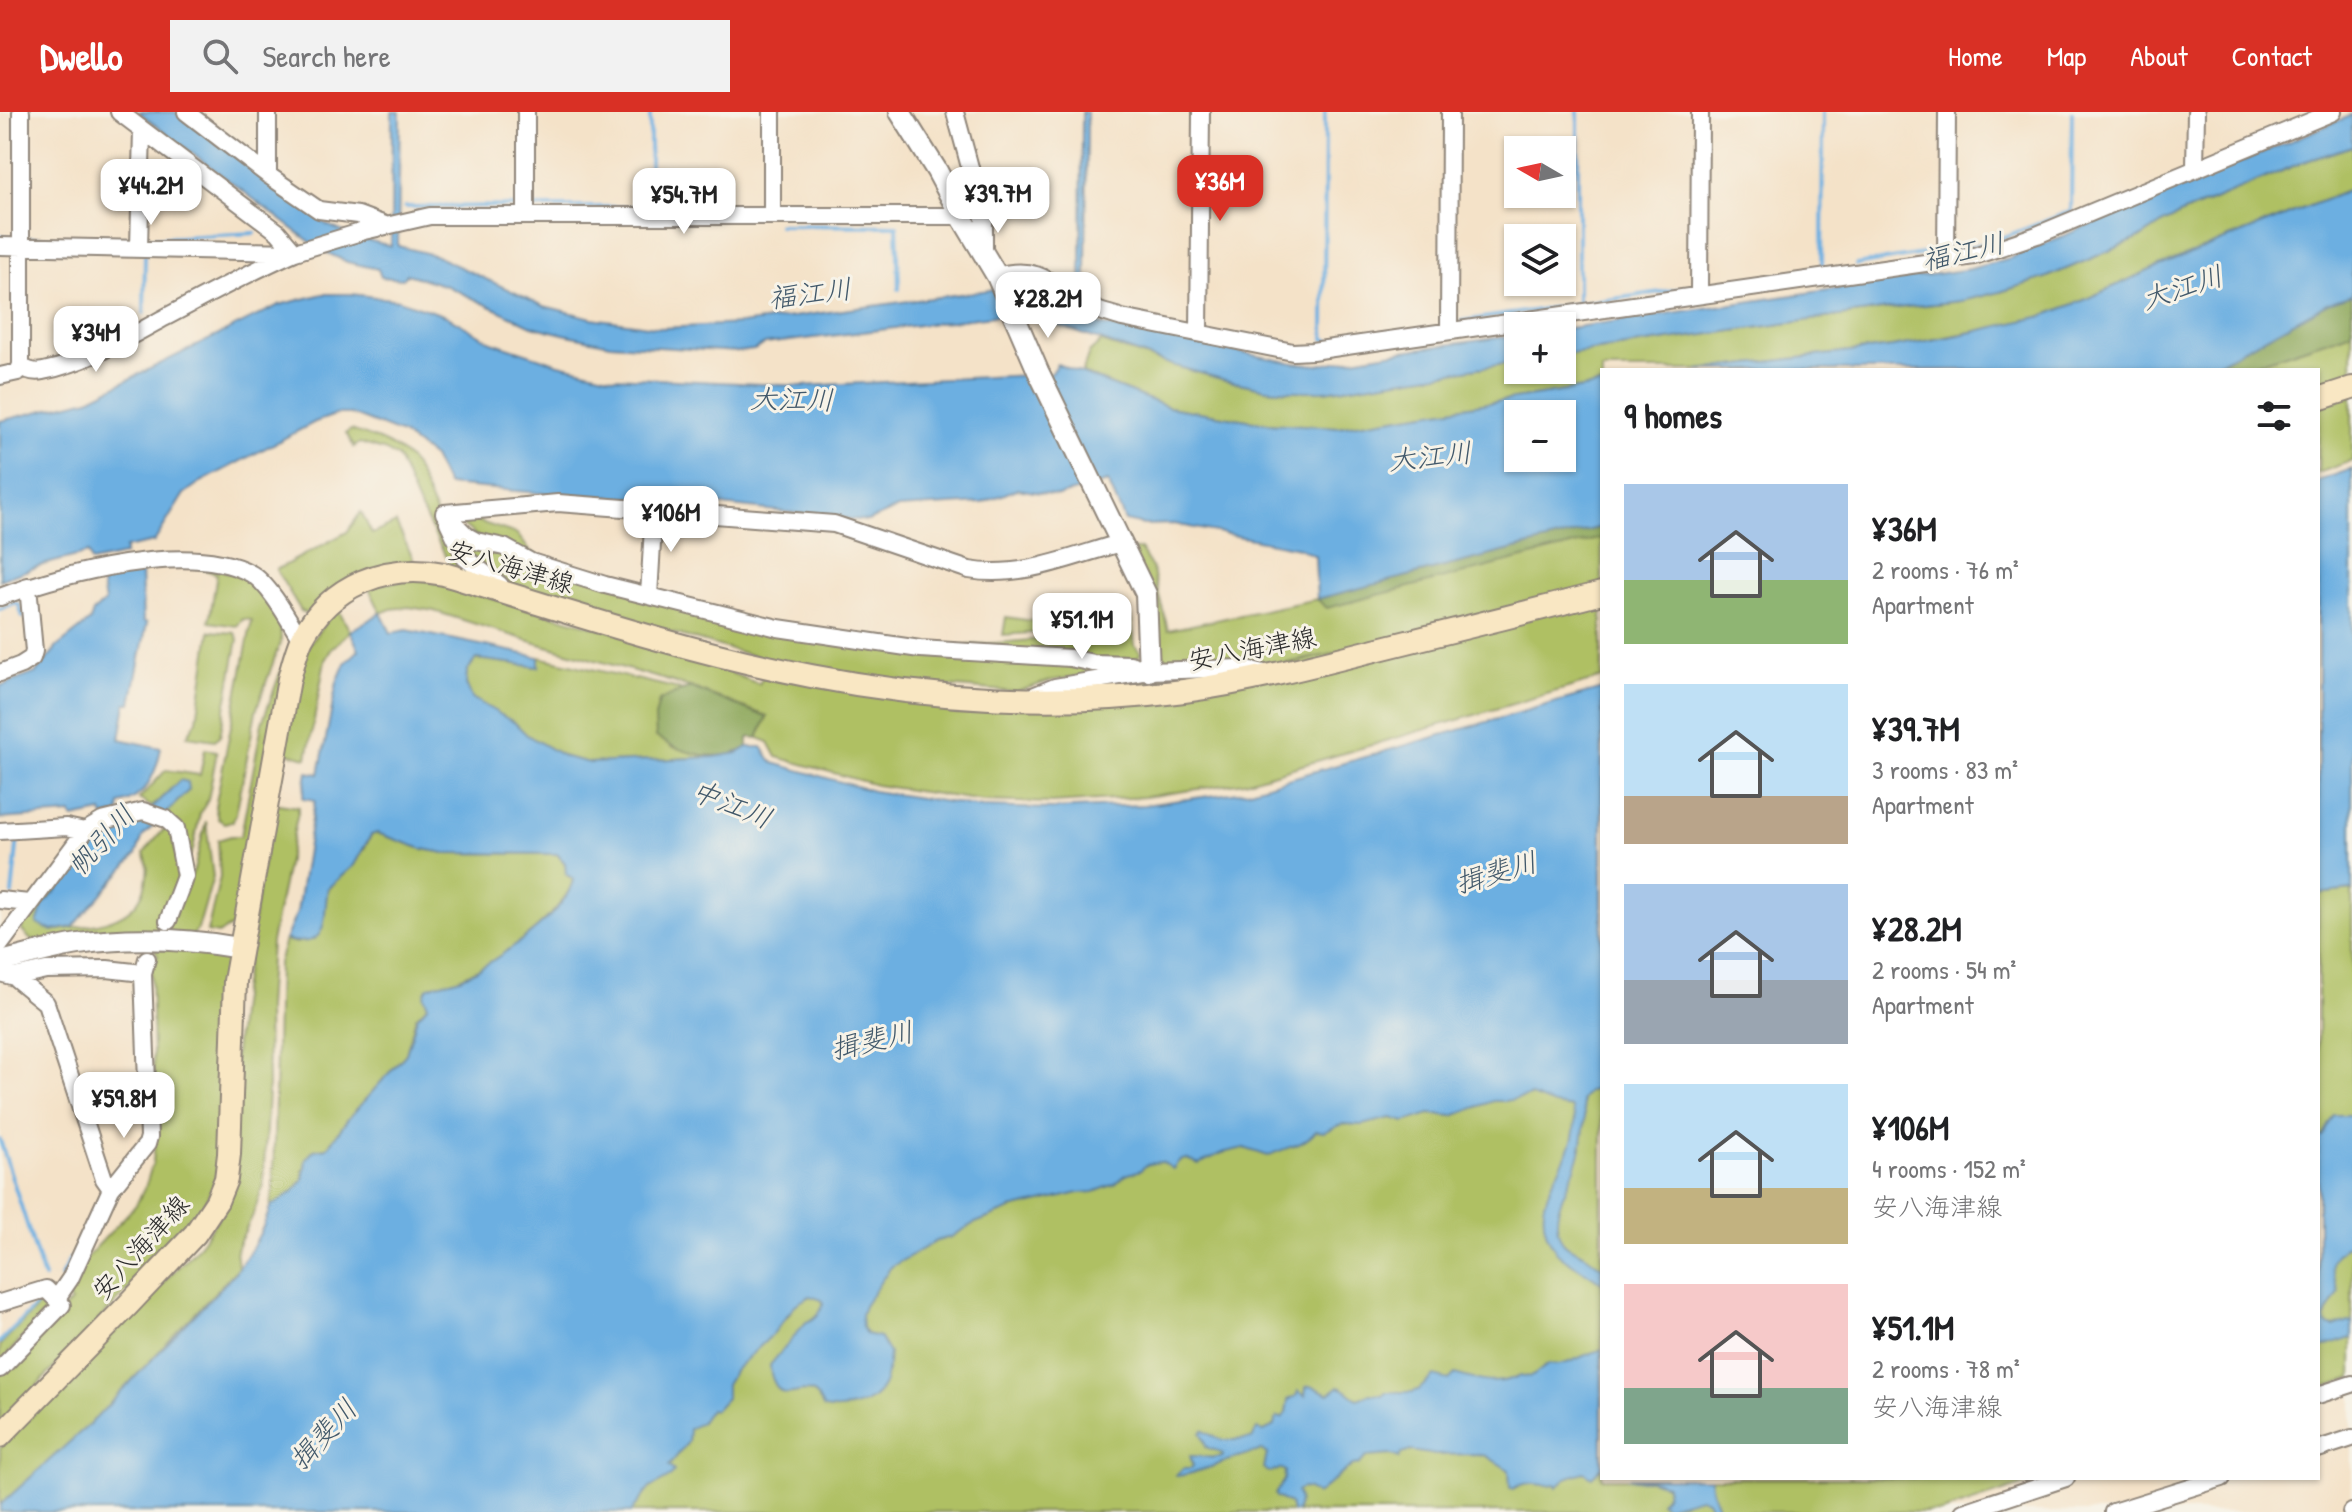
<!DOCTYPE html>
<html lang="en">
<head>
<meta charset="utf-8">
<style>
	:root { --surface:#fff; --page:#f2f2f2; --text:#202124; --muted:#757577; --accent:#d93025 }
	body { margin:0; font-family:"Patrick Hand","Klee One",sans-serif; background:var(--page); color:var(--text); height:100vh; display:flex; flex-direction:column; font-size:30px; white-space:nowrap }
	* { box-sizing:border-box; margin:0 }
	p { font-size:26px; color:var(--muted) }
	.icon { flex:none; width:44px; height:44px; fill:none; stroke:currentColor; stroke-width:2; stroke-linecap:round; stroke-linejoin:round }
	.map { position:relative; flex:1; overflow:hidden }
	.details { position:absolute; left:1600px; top:256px; width:720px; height:1112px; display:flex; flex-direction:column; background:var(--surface); border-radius:0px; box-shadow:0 2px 6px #0004 }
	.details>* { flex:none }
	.needle { width:52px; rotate:279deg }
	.tools { position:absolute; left:1504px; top:24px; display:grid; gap:16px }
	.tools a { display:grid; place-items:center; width:72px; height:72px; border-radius:0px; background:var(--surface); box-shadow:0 2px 6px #0004; font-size:40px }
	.price { position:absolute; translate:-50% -68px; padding:0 18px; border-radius:16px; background:#fff; color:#222; font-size:26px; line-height:52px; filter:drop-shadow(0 2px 4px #0008) }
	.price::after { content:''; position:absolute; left:50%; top:48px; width:24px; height:18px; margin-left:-12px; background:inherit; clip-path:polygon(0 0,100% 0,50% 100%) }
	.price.selected { background:var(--accent); color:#fff }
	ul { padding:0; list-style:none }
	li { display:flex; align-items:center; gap:24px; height:200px; padding:0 24px }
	li span { display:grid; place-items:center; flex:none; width:224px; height:160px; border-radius:0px; color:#555 }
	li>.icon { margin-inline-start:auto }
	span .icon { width:96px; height:96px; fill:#fffc; stroke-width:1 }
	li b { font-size:34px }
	h2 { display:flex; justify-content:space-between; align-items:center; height:96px; padding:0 24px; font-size:34px }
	header { display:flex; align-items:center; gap:48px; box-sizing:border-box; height:112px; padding:0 40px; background:var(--accent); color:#fff }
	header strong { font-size:38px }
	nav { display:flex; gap:44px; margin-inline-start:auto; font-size:28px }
	.search { width:560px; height:72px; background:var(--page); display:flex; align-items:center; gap:20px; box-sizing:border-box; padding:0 28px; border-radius:0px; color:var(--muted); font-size:30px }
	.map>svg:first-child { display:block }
	.green { fill:#afc063; stroke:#6d7647; stroke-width:2 }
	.forest { fill:#8ba659; stroke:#5b6842; stroke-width:2 }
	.water { fill:#6cafe1; stroke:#4c6d86; stroke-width:2; fill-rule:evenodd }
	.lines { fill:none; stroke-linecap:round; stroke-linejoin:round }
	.stream { stroke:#6cafe1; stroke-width:4 }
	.minor-casing { stroke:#90867a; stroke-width:20 }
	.tertiary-casing { stroke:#90867a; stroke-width:24 }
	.secondary-casing { stroke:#90867a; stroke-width:26 }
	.minor { stroke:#fff; stroke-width:16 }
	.tertiary { stroke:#fff; stroke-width:20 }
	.secondary { stroke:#f9e7c3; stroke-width:22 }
	.labels { text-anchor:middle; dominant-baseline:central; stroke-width:6; stroke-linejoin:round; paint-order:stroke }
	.street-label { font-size:26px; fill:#2b2b2b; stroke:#f7f3e8 }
	.water-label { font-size:28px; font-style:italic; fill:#42596b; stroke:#f7f3e8 }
</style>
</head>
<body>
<header>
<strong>Dwello</strong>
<div class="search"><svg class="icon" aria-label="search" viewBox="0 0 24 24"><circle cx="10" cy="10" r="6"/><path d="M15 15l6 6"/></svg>Search here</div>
<nav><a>Home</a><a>Map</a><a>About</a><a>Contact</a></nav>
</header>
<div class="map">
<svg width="2352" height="1400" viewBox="0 0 2352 1400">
	<rect width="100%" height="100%" fill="#f7f3e8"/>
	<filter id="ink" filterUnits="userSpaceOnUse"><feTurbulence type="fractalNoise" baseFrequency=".0125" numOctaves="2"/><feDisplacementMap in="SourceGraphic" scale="16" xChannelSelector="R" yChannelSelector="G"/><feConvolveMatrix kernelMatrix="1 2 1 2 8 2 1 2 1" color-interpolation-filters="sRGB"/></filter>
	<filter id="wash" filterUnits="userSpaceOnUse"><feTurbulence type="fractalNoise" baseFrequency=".006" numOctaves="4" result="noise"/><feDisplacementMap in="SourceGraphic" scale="32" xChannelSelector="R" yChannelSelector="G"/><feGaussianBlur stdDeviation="1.8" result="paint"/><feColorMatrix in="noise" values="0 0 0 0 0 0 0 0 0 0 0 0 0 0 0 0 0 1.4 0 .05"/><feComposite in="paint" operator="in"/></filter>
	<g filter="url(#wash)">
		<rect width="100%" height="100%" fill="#f4e2c8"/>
		<path class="green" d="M2352 34V77L2157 155 2082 189 2043 204 1999 215 1892 235 1698 258H1602V273L1338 315 1266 311 1168 295 1082 261 1089 241 1101 230 1172 253 1225 268 1267 277 1292 279H1325L1518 250V258H1562V243L1889 197 1961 189 2000 180 2045 166 2142 125 2165 110 2190 98 2303 50Z
			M2352 220V268L2318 279V258H2237Z
			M2352 283V349L2318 361V294Z
			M351 318C375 326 399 333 415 354L455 444 475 463 451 454 417 390 398 346 386 339 360 331 354 335 346 321Z
			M361 400 372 422 396 411 413 446 412 450 308 502 301 499 276 458 347 420Z
			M496 402 480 407V410L517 422 530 439 545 449 478 425 463 413 468 405Z
			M460 420 778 520 1070 548 1071 555H1127L1050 569 1016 580 887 569 761 546 519 477 472 444Z
			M1602 426V474L1284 554 1252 547 1179 551C1167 549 1162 543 1155 533L1131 439 1140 437 1152 456 1168 518 1317 487 1327 495Z
			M189 450 251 466 273 495 280 509 281 528 256 599 236 702 233 709 224 711 218 707 215 695 252 508 243 507 237 514 209 510 217 462 188 452Z
			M418 466 723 550 733 562 759 572 765 561 1068 594 1602 489V566L1244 670 1145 685 1052 691 983 689 876 673 777 645 769 630 758 626 767 604 690 575 536 531 434 499 409 495 391 497 381 501 368 474Z
			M337 495 350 519 332 536 325 548 307 646 283 640 306 536Z
			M1006 505 1060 513V519L1003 523Z
			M1131 506 1135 533 1141 541 1137 546 1095 548 950 535 1066 525 1068 515 1113 521 1122 518Z
			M210 519 235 521 238 527 220 624 215 628 187 624 197 608Z
			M287 542 250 740 233 814 218 822 207 820 220 765 218 728 231 724H241L262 611Z
			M539 545 684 578 659 589 671 635 714 645 590 651 565 645 527 623 515 611 472 586 466 572 467 559 476 547 538 555Z
			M1246 559 1182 572 1060 577 1126 568Z
			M205 637 217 639 208 688 200 701 193 738 189 745 167 700 189 678 180 668 152 695 139 687 166 658 200 663Z
			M272 691 299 695 271 830 267 896 268 978 263 1074 253 1103 236 1137 238 1156 96 1306 0 1393V1336L198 1135 218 1106 240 892Z
			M206 709 213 765 198 817 193 823 44 831 31 828 22 819V810L75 739 82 744 64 771 43 793 52 819C88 813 136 814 146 771 148 758 149 753 144 741L165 716 172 718 179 758 173 805 194 758Z
			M377 721 423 737 445 741 557 742 565 751 568 764 573 767C568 803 469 873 433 873L427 888 428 893 416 905 406 942 348 1007 327 1036 314 1038 303 1058V1068L294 1079 270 1095 273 1078 278 851 285 828 297 831 326 785C329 769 347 760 357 748 363 740 367 732 371 723Z
			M2352 778V1055L2318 1076V782Z
			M154 836 225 842 229 849 219 1046 215 1068 201 1100 0 1313V1263L71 1190 65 1184 86 1146 136 1093 146 1073 153 1050 155 1029 151 855 158 844Z
			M1602 957V1366H2046L1942 1400H612L702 1286 787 1205 795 1192 870 1143 1120 1055Z
			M2352 1107V1266L2318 1277V1150L2322 1154Z
			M49 1183 52 1192 0 1251V1233Z"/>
		<path class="forest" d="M2352 183V220L2237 258H2197L2217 252 2328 191Z
			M1602 415V426L1327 496 1317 487Z
			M690 575 767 605 758 626 750 625 748 627V635C720 652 682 642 656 625L655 605 659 589Z"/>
		<path class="water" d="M138 0H175L327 113 355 125 391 134 392 0H400L398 134 434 143 544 194 592 206 662 216 741 212 1026 173C1053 180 1078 196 1101 213L1294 251 1318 253 1389 241 1518 223V250L1325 279H1292L1267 277 1225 268 1172 253 1045 209 1009 202 765 232 754 238 737 240 610 232 563 222 532 214 447 174 407 162 403 167 381 165 378 157 347 150 321 138Z
			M1082 0H1087L1086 176H1081Z
			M2352 3V34L2303 50 2190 98 2165 110 2142 125 2045 166 2000 180 1961 189 1889 197 1562 243V217L1970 157 2010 146Z
			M2352 77V183L2328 191 2217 252 2197 258H1698L1892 235 1959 223 2043 204 2082 189 2157 155Z
			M323 182H351L399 188 446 204 492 230 559 252 613 265 801 274 1050 262 1057 252 1168 295 1266 311 1338 315 1602 273V415L1317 487 1315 444 1299 436 1174 412 1144 413 1125 409 1108 370 1058 384 1017 377 982 391 898 396 868 409 685 389 551 382 447 373 433 345 402 322 351 302H338L315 310 199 371 184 382 154 430 125 436V443L91 450 88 441 39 454 0 468V309L89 287 279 193ZM1518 302H1562V346H1518Z
			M2352 357V778L2318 782V369Z
			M131 456 133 460 141 459 143 509 147 511 131 591H126L120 627 161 636C157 658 147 686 120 692L119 701 104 705 102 700 73 706 71 702 0 707V574L36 561 57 535 90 509 93 500 105 490 101 468 104 466 103 462Z
			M381 501 391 521 407 518 539 545V555L476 547 467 559 466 572 472 586 515 611 527 623 565 645 590 651 714 645 738 641 748 635H762L773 651 873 679 982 695 1052 697 1144 693 1246 679 1602 577V974L1588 980 1582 988C1587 1009 1583 1035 1575 1056 1567 1077 1549 1102 1561 1127 1566 1137 1578 1138 1587 1144 1592 1147 1597 1152 1602 1155V1171C1590 1161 1562 1148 1556 1139 1515 1082 1590 1045 1572 996L1554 993 1531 984 1505 989H1493L1453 1004 1430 1002 1405 1010 1391 1006 1362 1013 1343 1012 1324 1020 1316 1019C1305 1034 1284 1035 1268 1044L1244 1036 1222 1041 1199 1052 1186 1047 1179 1049 1173 1057 1162 1050 1153 1051 1146 1053 1141 1058 1126 1063 1115 1072 1094 1080 1079 1081 1011 1097 973 1112 951 1125 937 1129 891 1155 883 1166 864 1194 861 1203 862 1215 866 1222 879 1225 889 1241C888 1252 888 1265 883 1274 873 1294 844 1300 824 1296 820 1291 818 1282 811 1280 797 1276 784 1290 775 1272 771 1265 770 1261 770 1253L806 1210C816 1207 820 1201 823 1192L822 1188 810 1184 795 1193 773 1222 735 1258 726 1273V1286L715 1298 710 1297 701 1310 689 1317 688 1330 669 1354 674 1359 671 1364 650 1376 631 1400H0V1393L96 1306 233 1163C249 1142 263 1121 270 1095L294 1079 303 1068 306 1047 314 1038 327 1036 348 1007 406 942 417 905 428 893 424 884 427 876C438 870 451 870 463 865 493 851 569 801 573 767L566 762 565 751 557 742 445 741 423 737 377 721 371 723 354 753 328 776C322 807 332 838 285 828L297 800 315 688 303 686 307 660 319 662 337 570 345 551 359 538 350 519Z
			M180 668 188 670 189 678 143 724 136 743 73 815 52 819 37 812 43 793 64 771 91 729 109 717 107 712 118 708 119 715 138 710Z
			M2334 1003H2352V1130C2323 1149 2332 1152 2339 1180L2324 1207 2327 1213 2334 1215 2352 1209V1226L2318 1237V1023L2322 1024Z
			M1602 1238V1355L1592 1365 1584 1360 1569 1365 1557 1375 1555 1372C1536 1376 1530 1366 1513 1377L1510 1376 1509 1358 1486 1344 1476 1342 1435 1343 1411 1339 1401 1342 1399 1346 1392 1343 1366 1345 1360 1352C1358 1353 1355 1352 1353 1353 1351 1354 1319 1380 1317 1383L1308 1377 1302 1376 1297 1379C1299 1387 1300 1393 1296 1400H1292L1290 1392 1276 1385 1275 1382 1284 1368 1285 1359 1282 1357C1274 1358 1270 1364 1264 1356L1267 1342 1262 1339C1233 1343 1208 1360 1178 1364L1176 1363 1183 1356H1191L1193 1354 1190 1344C1201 1343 1211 1348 1223 1344L1222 1341C1201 1332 1210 1342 1201 1321L1203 1318C1224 1333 1229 1327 1252 1327L1257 1317 1264 1319 1274 1314 1277 1305 1282 1306 1286 1301 1288 1288 1296 1284 1298 1279 1305 1284 1306 1275 1311 1274 1329 1282 1338 1275C1348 1277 1350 1284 1358 1287L1370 1282 1383 1283 1385 1280H1412L1418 1278 1434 1264 1449 1268 1455 1262C1478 1269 1498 1275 1521 1263 1535 1269 1538 1257 1549 1252 1566 1257 1584 1240 1602 1238Z
			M1627 1366H1711C1708 1377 1718 1389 1719 1400H1713L1707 1388 1700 1385 1666 1395 1660 1390 1666 1382 1667 1373 1649 1368H1634Z"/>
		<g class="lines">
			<path class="stream" d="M1325 0 1324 227 1330 229
				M650 94V0
				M405 95 519 94
				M533 95H762
				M779 113 897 114 899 177
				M0 125H16
				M30 126 133 127
				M142 127 255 121
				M1950 139 1991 130 2071 99 2072 0
				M1856 153 1940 139
				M1822 158 1823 0
				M1703 173 1792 162
				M1578 192V0
				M144 201 145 143
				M1462 209 1695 175
				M0 497 15 491 19 493 23 505
				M12 782 18 725
				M0 1028 44 1166
				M61 1165 70 1147
				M0 1230 44 1185"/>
		</g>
	</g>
	<g filter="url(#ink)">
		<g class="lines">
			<defs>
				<path id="minor" d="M21 0V253C27 259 34 261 43 259 85 251 126 227 162 207 206 184 249 160 295 140L278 120 119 0
					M186 0 268 63 319 98 358 103 385 113
					M955 0 984 107V143
					M2195 56 2196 0
					M268 63V0
					M526 104V0
					M772 104V0
					M0 134 295 140 364 119 430 104H961
					M139 135 142 18
					M1946 149 1947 0
					M997 164C1044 150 1059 181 1097 198 1105 201 1114 203 1122 206L1293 240 1312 239 1974 144 2037 123 2333 0
					M1699 183 1700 0
					M1449 219 1450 0
					M1199 221 1201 0
					M0 264 18 260 21 253
					M444 401 467 424 476 429 504 435 531 450 605 473 778 516 920 537 1070 546 1093 551 1130 552 1149 559
					M444 401 558 391 834 412 969 458C1020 467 1070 445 1120 431
					M448 410 465 446 500 473
					M649 484 654 397
					M0 485C63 462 188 428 250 461 269 471 290 510 301 528
					M0 561 21 553 32 546 34 539 28 474
					M1033 584 1055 575 1149 559 1242 556 1269 562
					M0 719 66 715 85 719
					M0 788 29 791
					M0 833 85 719 102 709 143 699 166 707 176 716 185 764 168 809
					M0 861 14 865 46 858 107 857 143 861
					M14 865 46 891 104 1067 111 1077
					M57 1186 70 1167 111 1077 147 1032 149 1025 143 861 147 847
					M0 1191 46 1177 62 1193 0 1257
					M2318 1283 2352 1272
					M2318 1337 2352 1326
					M1963 1400 2066 1366
					M2113 1400 2222 1366
					M2351 1400H2352"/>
				<path id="tertiary" d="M900 0 937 59 961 104 997 164 1038 259 1146 482 1149 559
					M0 850C26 844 52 836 79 832 132 824 187 827 240 836"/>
				<path id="secondary" d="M2318 287 2352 276
					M0 1324 128 1193 195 1122 217 1089 226 1067 229 1042 235 869 289 567C293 553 296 539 302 526 331 472 386 451 444 462 565 499 687 540 811 564 932 588 1062 595 1184 579 1250 570 1315 553 1379 537 1453 519 1528 500 1602 481"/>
			</defs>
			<use href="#minor" class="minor-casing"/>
			<use href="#tertiary" class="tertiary-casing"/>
			<use href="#secondary" class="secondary-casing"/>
			<use href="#minor" class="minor"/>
			<use href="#tertiary" class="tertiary"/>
			<use href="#secondary" class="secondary"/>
		</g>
	</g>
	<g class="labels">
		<g class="street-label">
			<text transform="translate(511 454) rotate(16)">安八海津線</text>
			<text transform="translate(1252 536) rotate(-11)">安八海津線</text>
			<text transform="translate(140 1135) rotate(-48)">安八海津線</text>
		</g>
		<g class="water-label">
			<text transform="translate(1963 139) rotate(-13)">福江川</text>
			<text transform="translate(2182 175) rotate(-18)">大江川</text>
			<text transform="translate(810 181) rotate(-7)">福江川</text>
			<text transform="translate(792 287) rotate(1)">大江川</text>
			<text transform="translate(1430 344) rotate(-6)">大江川</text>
			<text transform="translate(732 692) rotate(22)">中江川</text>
			<text transform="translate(101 728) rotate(-47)">帆引川</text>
			<text transform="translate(1496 760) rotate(-16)">揖斐川</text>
			<text transform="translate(872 928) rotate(-13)">揖斐川</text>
			<text transform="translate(323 1322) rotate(-47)">揖斐川</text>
		</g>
	</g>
</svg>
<div class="tools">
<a><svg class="needle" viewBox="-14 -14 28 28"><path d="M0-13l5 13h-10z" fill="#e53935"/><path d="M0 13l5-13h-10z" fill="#757577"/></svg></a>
<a><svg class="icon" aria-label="layers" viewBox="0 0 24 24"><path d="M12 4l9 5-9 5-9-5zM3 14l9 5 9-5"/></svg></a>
<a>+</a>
<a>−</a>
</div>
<b class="price selected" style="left:1220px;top:111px">¥36M</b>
<b class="price" style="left:151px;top:115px">¥44.2M</b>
<b class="price" style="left:998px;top:123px">¥39.7M</b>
<b class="price" style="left:684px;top:124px">¥54.7M</b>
<b class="price" style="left:1048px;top:228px">¥28.2M</b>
<b class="price" style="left:96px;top:262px">¥34M</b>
<b class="price" style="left:671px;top:442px">¥106M</b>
<b class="price" style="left:1082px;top:549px">¥51.1M</b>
<b class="price" style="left:124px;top:1028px">¥59.8M</b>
<section class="details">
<h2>9 homes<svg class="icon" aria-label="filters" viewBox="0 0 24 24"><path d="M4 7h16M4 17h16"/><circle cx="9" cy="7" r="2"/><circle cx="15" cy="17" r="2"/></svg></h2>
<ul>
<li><span style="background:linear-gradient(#a9c7e8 60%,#8fb573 0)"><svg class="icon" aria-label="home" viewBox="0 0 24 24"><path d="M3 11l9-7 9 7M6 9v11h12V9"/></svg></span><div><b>¥36M</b><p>2 rooms · 76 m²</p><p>Apartment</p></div></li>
<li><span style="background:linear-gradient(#bfe0f5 70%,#b9a48a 0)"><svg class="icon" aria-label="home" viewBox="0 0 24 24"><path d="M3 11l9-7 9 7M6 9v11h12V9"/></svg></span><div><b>¥39.7M</b><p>3 rooms · 83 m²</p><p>Apartment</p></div></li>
<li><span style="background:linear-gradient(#a9c7e8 60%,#9aa5b1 0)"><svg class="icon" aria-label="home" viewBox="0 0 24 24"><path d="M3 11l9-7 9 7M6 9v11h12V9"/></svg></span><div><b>¥28.2M</b><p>2 rooms · 54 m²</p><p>Apartment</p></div></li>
<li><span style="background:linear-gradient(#bfe0f5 65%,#c2b280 0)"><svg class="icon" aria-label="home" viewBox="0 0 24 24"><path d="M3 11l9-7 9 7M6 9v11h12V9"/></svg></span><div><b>¥106M</b><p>4 rooms · 152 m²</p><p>安八海津線</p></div></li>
<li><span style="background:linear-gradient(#f6c9c9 65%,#7fa58c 0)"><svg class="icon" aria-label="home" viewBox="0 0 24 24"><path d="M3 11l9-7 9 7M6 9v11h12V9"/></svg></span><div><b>¥51.1M</b><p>2 rooms · 78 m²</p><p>安八海津線</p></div></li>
</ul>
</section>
</div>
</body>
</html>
